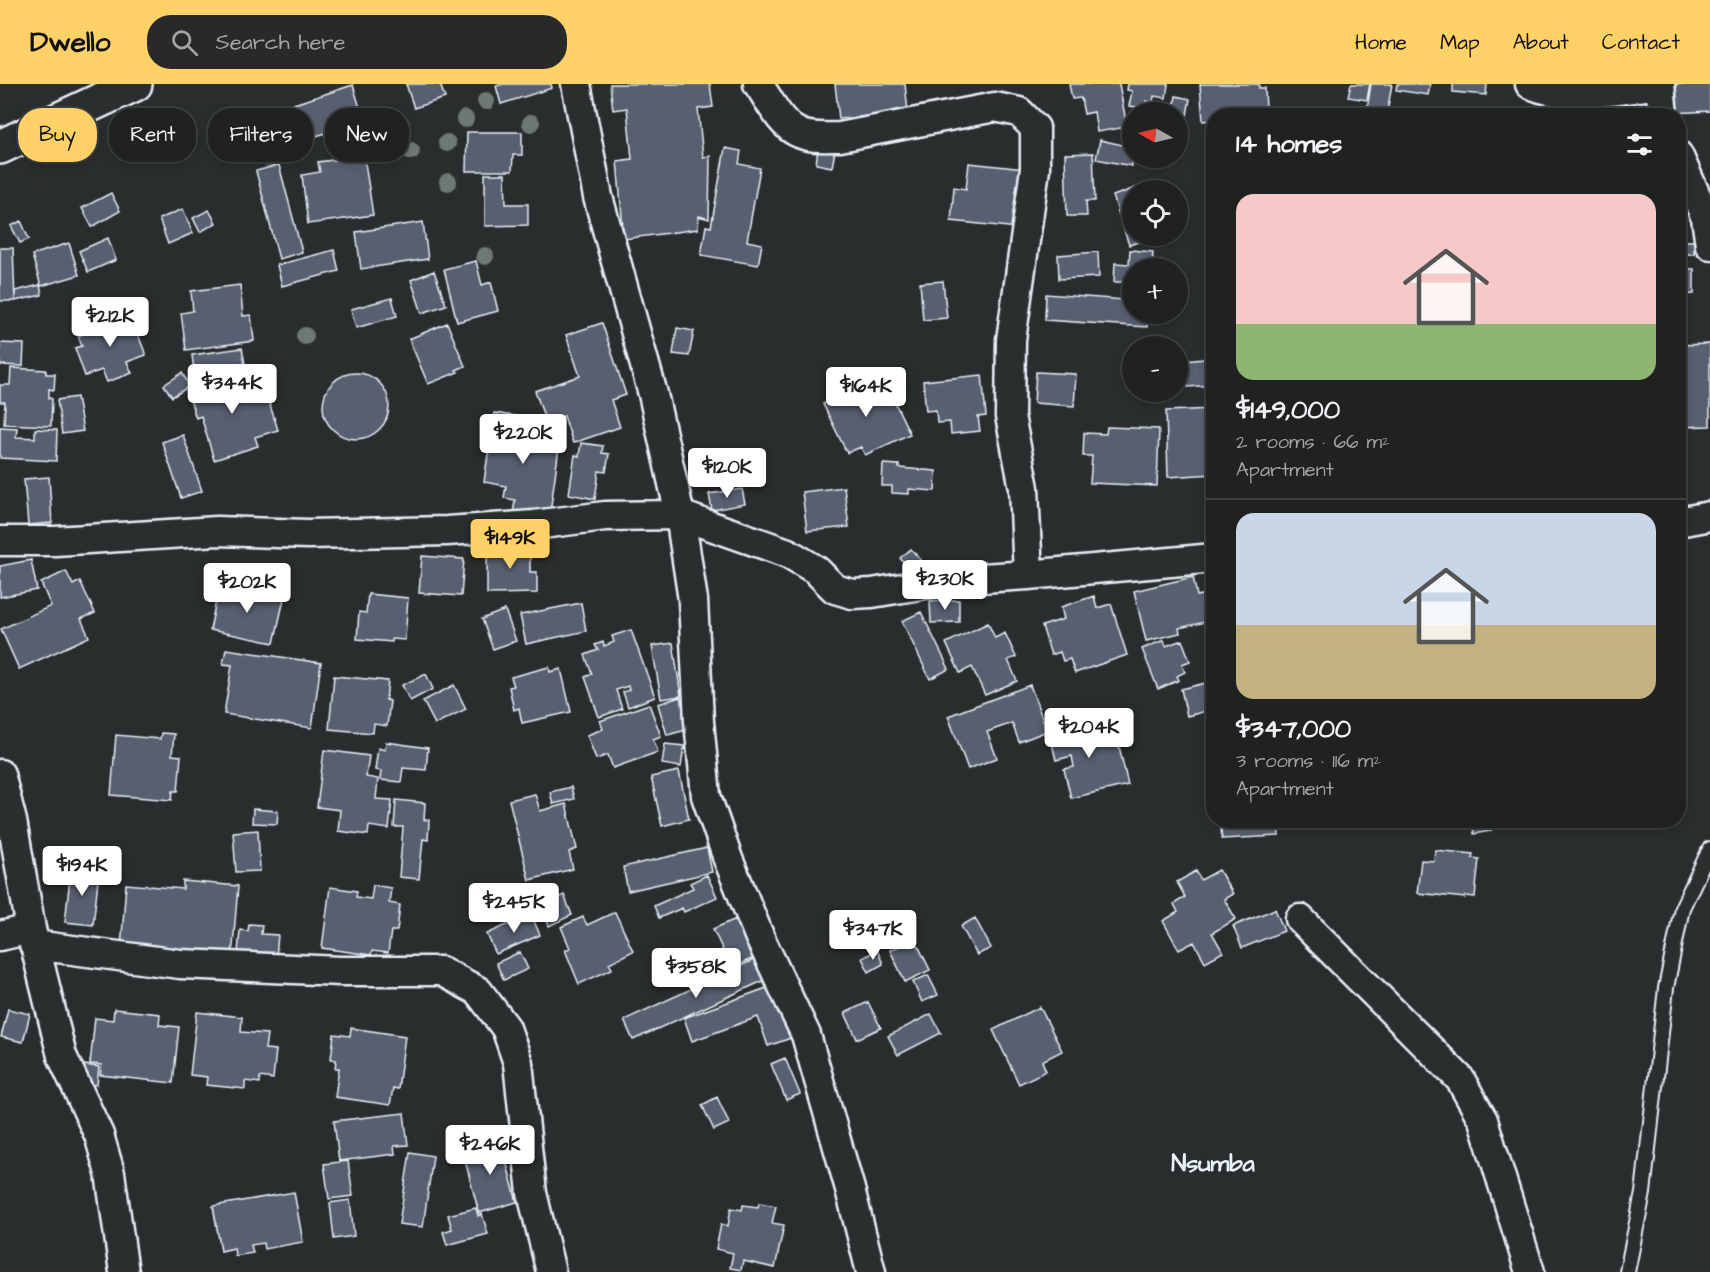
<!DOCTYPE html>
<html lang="en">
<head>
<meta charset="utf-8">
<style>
	:root { --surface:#202222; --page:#282a2a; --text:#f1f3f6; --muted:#a2a4a5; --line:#3d3f40; --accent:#ffd166 }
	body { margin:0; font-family:"Architects Daughter",sans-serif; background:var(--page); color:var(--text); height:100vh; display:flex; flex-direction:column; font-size:22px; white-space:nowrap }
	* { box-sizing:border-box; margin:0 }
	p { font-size:20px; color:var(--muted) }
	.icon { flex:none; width:33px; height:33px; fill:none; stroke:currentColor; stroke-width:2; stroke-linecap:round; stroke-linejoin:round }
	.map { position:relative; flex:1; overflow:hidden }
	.sheet { position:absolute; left:1206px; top:24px; width:480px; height:720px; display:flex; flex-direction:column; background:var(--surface); border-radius:24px; box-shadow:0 3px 9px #0003,0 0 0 2px var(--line) }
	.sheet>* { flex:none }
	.guide { position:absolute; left:18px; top:24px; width:570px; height:54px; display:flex; gap:12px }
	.needle { width:39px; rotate:278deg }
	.tools { position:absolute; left:1122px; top:18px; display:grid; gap:12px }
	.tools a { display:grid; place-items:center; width:66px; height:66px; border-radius:50%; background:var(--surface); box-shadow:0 3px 9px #0003,0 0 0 2px var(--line); font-size:30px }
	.price { position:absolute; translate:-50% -51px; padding:0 14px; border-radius:6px; background:#fff; color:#222; font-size:20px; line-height:39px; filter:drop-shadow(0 2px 3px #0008) }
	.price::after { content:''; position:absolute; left:50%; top:36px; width:18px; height:14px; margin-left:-9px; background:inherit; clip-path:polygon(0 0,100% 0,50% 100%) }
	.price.on { background:var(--accent); color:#111 }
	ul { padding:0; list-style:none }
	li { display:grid; align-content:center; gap:12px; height:318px; padding:0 30px }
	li+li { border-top:2px solid var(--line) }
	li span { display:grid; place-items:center; height:186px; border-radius:18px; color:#555 }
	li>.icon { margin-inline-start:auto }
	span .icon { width:108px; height:108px; fill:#fffc; stroke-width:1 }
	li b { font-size:26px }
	h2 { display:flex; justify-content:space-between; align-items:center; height:72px; padding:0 30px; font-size:26px }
	.pill { padding:0 21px; border-radius:24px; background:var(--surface); box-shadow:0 3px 9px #0003,0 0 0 2px var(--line); font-size:21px; line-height:54px }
	.pill.on { background:var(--accent); color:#111 }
	header { display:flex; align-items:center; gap:36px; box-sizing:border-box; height:84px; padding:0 30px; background:var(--accent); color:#111 }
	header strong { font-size:28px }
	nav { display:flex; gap:33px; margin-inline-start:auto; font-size:21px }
	.search { width:420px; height:54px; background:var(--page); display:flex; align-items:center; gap:15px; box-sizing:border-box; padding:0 21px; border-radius:24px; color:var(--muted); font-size:22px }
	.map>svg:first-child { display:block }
	.building { fill:#585f70; stroke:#e8f1f8; stroke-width:1.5 }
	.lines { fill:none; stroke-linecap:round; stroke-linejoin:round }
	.lane-casing { stroke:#e8f1f8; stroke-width:18 }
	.street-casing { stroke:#e8f1f8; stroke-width:33 }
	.secondary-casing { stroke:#e8f1f8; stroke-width:38 }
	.lane { stroke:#2a2d2e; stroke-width:14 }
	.street { stroke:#2a2d2e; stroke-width:28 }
	.secondary { stroke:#2a2d2e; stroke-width:33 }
	.tree { fill:#6e7876 }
	.labels { text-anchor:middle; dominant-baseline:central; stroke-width:6; stroke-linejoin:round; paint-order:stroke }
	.quarter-label { font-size:24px; font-weight:bold; fill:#e8f1f8; stroke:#2a2d2e }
</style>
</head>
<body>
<header>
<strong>Dwello</strong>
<div class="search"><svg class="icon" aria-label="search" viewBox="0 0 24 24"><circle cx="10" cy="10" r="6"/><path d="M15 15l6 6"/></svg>Search here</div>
<nav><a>Home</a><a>Map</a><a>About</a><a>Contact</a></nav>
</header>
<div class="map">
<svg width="1710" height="1188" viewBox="0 0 1710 1188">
	<rect width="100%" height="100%" fill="#2a2d2e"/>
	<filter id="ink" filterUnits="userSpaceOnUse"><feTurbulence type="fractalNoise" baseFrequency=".0167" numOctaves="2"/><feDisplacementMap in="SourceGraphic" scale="12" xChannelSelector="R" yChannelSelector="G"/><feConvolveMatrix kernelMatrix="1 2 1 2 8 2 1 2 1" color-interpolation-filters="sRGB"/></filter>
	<g filter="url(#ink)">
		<path class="building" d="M406 0H440L445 14 414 24Z
			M503 0H551L552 4 501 20 496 2Z
			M610 0H710L713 23 698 25 703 73 710 72 709 135 699 132 698 145 624 155 617 77 632 75 627 24 613 26Z
			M835 0H905L908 28 839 35Z
			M1069 0H1119L1127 43 1097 48 1094 28 1084 30 1081 14 1072 15Z
			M1128 0H1168L1166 14 1154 12 1153 18 1146 17 1145 24 1129 22 1132 7 1127 6Z
			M1200 0H1259V4H1265L1266 26 1214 32V36L1203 37Z
			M1351 0H1370L1367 16 1348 13Z
			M1371 0H1392L1387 29 1367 26Z
			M1397 0H1430L1428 11 1396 6Z
			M1453 0H1487L1486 11 1453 8Z
			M1671 0H1710V27L1673 29Z
			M353 1 364 37 249 73 238 38Z
			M1176 12 1190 15 1182 58 1178 57V28H1173Z
			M467 48H522V71H513L512 87H466Z
			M1207 53H1214V64H1208Z
			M1100 56 1132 63V82L1096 75Z
			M725 64 741 67 739 80 760 84 747 157 762 160 758 181 701 171 706 142 711 143Z
			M818 65 835 67 832 83 816 80Z
			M1093 69 1095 117H1086L1087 132H1067L1065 70Z
			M364 72 373 131 308 140 302 91 320 88 318 78Z
			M969 79 1025 85 1018 144 951 137 954 103 966 105Z
			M279 81 302 168 279 175 256 87Z
			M485 90H505L506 120H528V141L485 142Z
			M1144 101 1146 106H1132V152H1159L1129 161 1113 112Z
			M111 109 120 127 92 143 82 124Z
			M183 125 193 149 168 160 159 135Z
			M209 126 216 139 200 148 193 134Z
			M21 137 29 155 20 159 11 142Z
			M423 138 428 175 361 185 356 148Z
			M108 154 116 176 88 188 79 167Z
			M1678 157H1694V170H1684V185H1694V210L1678 211Z
			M69 159 79 191 41 202 32 171Z
			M0 164H13L15 217H0Z
			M334 166 339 187 282 202 277 181Z
			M1130 166 1153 168 1152 184H1132V230H1148L1147 243 1045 236 1046 210 1125 216 1126 198H1114L1115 179 1129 180Z
			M1098 168 1099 193 1059 195 1058 171Z
			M476 177 482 201 491 198 498 227 457 238 444 185Z
			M434 187 446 221 422 229 411 196Z
			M943 197 947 234 923 236 920 199Z
			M40 201 42 211 15 217V207Z
			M240 201 243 232 251 231 254 257 186 266 181 229 193 227 191 207Z
			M392 214 397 232 356 244 351 225Z
			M1153 230H1173L1172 233Z
			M115 232 117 238 131 233 146 271 127 278 132 289 107 298 102 286 85 292 75 264 82 262 78 252 95 246 93 241Z
			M447 239 465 282 456 286 458 288 428 300 409 255Z
			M602 239 626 311 611 316 620 343 573 359 564 332 546 338 535 307 580 292 566 251Z
			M677 244 694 247 689 272 673 270Z
			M0 259 24 260 23 282 0 281Z
			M1710 260V342L1678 343V261Z
			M242 264 245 280 194 287 192 271Z
			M1214 274V301L1187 303 1184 277Z
			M11 284 46 286V290H55L54 306 49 305V314L52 315 51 342 4 340 5 318H0V301H10Z
			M1036 288 1076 290 1074 322 1034 319Z
			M182 289 190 302 172 313 164 301Z
			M323 322a33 33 0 1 1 66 0a33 33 0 1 1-66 0Z
			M241 290 246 305 257 301 259 311 266 309 278 346 255 353 258 362 214 376 201 332 196 334 187 307Z
			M982 291 986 332 978 333 980 347 951 350 950 338 937 339 936 326 926 327 923 297Z
			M857 297 864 311 886 300 910 350 865 371 861 363 847 369 823 320 837 313 835 307Z
			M77 313 83 347 62 350 57 316Z
			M1214 325V390L1168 393 1166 327Z
			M494 329 534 335 532 351 560 356 549 436 513 430 515 416 504 414 506 402 484 398Z
			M0 343 17 344 16 353 35 354V345L57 346 56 377 0 374Z
			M1107 343 1159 345 1157 402 1090 399 1092 372H1083L1084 349 1106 350Z
			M183 351 202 407 181 414 162 358Z
			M581 359 603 362 602 369 609 370 606 388 599 387 595 415 569 410 575 371 579 372Z
			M883 380 899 381V384L936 387 935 407 909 405V410L892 409V402H882Z
			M49 393 52 439 28 441 24 395Z
			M844 403 849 443 807 447 802 408Z
			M742 405 745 420 712 426 709 410Z
			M487 460H524V470H530V488H537V509L487 510Z
			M911 465 930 486 919 496 900 474Z
			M422 472 464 475 461 512 419 509Z
			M31 476 37 506 0 513V482Z
			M66 487 73 501 80 497 95 529 81 535 89 553 19 585 1 545 51 522 41 499Z
			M1193 493 1197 512 1213 509 1214 536 1179 544 1180 549 1146 557 1134 507Z
			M219 502 284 515 274 559 210 546Z
			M368 510 408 514 405 556 392 555V558L357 555 359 528 366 529Z
			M1094 512 1097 524 1111 520 1127 571 1075 589 1070 575 1063 577 1060 568 1051 571 1042 542 1064 535 1061 523Z
			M959 516V538L931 539 930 517Z
			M581 519 586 547 526 560 520 531Z
			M505 526 516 557 493 565 482 535Z
			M921 528 949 585 930 595 902 537Z
			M988 539 995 554 1005 549 1016 573 1008 576 1017 597 985 611 972 583 960 589 946 559Z
			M631 546 655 613 628 623 623 608 629 606 628 602 616 606 622 625 599 633 585 593 592 590 585 571 598 566 595 561 603 558 604 562 614 558 612 552Z
			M1164 556 1166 562 1182 556 1190 577 1182 580 1185 588 1177 592 1179 596 1158 605 1142 565Z
			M673 559 681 612 661 615 652 562Z
			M226 565 321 579 312 644 224 630 232 581 223 580Z
			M549 583 550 588 561 585 571 628 522 639 519 624 514 626 509 603 514 602 511 593Z
			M426 590 433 605 410 617 402 601Z
			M334 592 388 597 386 616 390 617 387 642 374 640 373 649 329 645Z
			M1214 597V625L1187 632 1181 605Z
			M454 601 466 625 435 640 423 617Z
			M1030 601 1047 647 1019 658 1012 639 987 648 997 674 968 685 948 632Z
			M680 613 690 645 667 651 658 620Z
			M649 620 661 652 653 655 658 668 613 684 608 671 596 675 587 651 603 645 600 637Z
			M1096 636 1100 653 1116 649 1128 701 1071 714 1064 685 1074 683 1072 672 1056 676 1049 647Z
			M161 649 174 650 172 671 181 672 178 707H173L172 716 111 711 116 651 160 655Z
			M386 658 428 664 426 686 403 684 401 698 380 696 381 687 375 686 378 664 385 666Z
			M665 660 684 662 681 683 662 680Z
			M324 666 369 672 366 693 378 695 376 715 392 716 389 745 369 742 368 751 338 747 340 726 317 723Z
			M679 687 689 735 662 742 651 693Z
			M571 703 574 715 553 720 550 708Z
			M535 710 540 727 566 720 577 765 569 768 573 785 529 796 509 716Z
			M396 716 425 719 424 736H429L428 756 423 755 419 795 399 793 403 743H394Z
			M253 725 278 727 277 740 252 739Z
			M1220 736H1278L1279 752 1222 755Z
			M1472 736H1498L1490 738 1491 747 1474 750Z
			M258 746 260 787 236 788 233 748Z
			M707 764 712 788 628 807 623 783Z
			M1435 766 1473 770 1472 774 1479 775 1475 813 1466 812 1465 814 1417 809 1421 776 1434 777Z
			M71 785 99 788 93 841 65 838Z
			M1219 786 1233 810 1224 815 1236 835 1212 849 1223 868 1205 878 1194 858 1179 866 1163 837 1178 828 1174 820 1185 813 1177 798 1196 787 1201 796Z
			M707 791 717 813 684 828 682 824 659 834 654 822 693 804 690 799Z
			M183 797 238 802 232 874 121 864 126 800 183 805Z
			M373 801 391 804 389 819 400 821 397 847H391L388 869 372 867 371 871 322 864 330 803 357 807 356 813 371 815Z
			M564 811 572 831 549 842 540 822Z
			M1275 825 1284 847 1242 864 1233 842Z
			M615 828 633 867 609 879 612 885 579 900 565 866 570 864 561 843 583 833 587 841Z
			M531 830 540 851 496 870 487 850Z
			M975 834 991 864 977 871 961 842Z
			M736 835 754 874 731 884 713 845Z
			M249 840 262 841 261 850 278 851 276 873 238 869 240 846 248 847Z
			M909 843 930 886 905 898 890 866 899 862 894 851Z
			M877 866 883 880 869 888 862 874Z
			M520 868 528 885 504 896 496 879Z
			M758 874 767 895 633 956 624 936Z
			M928 891 938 911 922 918 913 898Z
			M772 902 791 954 768 962 758 933 692 957 684 934Z
			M868 918 881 944 857 955 845 929Z
			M1040 923 1062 967 1042 977 1046 987 1019 1000 993 946Z
			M8 925 30 930 23 958 1 953Z
			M114 925 160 930 159 941 179 943 173 999 100 991 102 981 90 980 95 934 113 936Z
			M197 928 242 933 241 948 267 950 265 965 276 966 273 995 260 993V999L245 997V1005L206 1001 207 993 190 991Z
			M931 930 941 949 898 971 888 952Z
			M351 944 405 952 398 1005 393 1004 390 1021 335 1013 339 984H335L336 976 331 975 334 950 350 952Z
			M785 974 800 1010 786 1016 771 980Z
			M84 981 99 983 97 1001 82 999Z
			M717 1013 729 1039 714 1046 702 1021Z
			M404 1029 408 1061 394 1062 395 1070 339 1077 334 1037Z
			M500 1054 517 1118 479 1129 462 1065Z
			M410 1068 433 1072 423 1143 399 1140Z
			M348 1077 353 1112 329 1115 324 1080Z
			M294 1108 303 1158 264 1165 263 1159 251 1161 253 1169 235 1172 234 1164 221 1167 213 1122Z
			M350 1116 354 1152 334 1155 330 1119Z
			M759 1119 776 1122 772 1139 784 1141 775 1184 743 1177 741 1186 730 1184 733 1169 716 1165 721 1140 728 1142 731 1124 742 1126 743 1121 758 1123Z
			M476 1124 478 1132 482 1130 488 1150 447 1161 443 1148 452 1145 448 1131Z"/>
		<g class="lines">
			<defs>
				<path id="lane" d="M1627 1188 1643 1109 1666 904 1682 824 1710 765"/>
				<path id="street" d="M576 0 598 113 653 310 680 431 693 516 699 637 706 712 728 775 760 854 806 951 850 1105 871 1188
					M758 0C769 15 780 40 797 48 809 55 827 53 840 53L995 23 1019 28 1035 44V85L1011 256 1010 332 1024 404 1028 491
					M1530 0C1568 17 1617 6 1657 0
					M1660 0 1663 32
					M1678 71 1706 134 1710 161
					M1678 438 1710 432
					M0 457H55L217 447 308 450 447 447 534 441 605 432 680 431 788 469 816 486 835 505 852 510 872 509 950 496 1028 491 1214 474
					M0 690 12 737 31 845 62 972 99 1051 110 1089 124 1188
					M1300 835 1460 995 1483 1036 1530 1188
					M0 852 31 845
					M34 861 180 880 341 887H441L478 907 506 944 518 979 532 1109 551 1188"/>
				<path id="secondary" d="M0 63 135 0"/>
			</defs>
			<use href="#lane" class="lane-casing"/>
			<use href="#street" class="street-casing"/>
			<use href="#secondary" class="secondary-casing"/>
			<use href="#lane" class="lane"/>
			<use href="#street" class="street"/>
			<use href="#secondary" class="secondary"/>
		</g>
		<g class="tree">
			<circle cx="486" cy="17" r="9"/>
			<circle cx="465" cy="35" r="9"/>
			<circle cx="531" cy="39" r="9"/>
			<circle cx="401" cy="40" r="9"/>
			<circle cx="447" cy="59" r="9"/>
			<circle cx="411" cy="67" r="9"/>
			<circle cx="448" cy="98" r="9"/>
			<circle cx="485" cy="172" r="9"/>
			<circle cx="305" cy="252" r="9"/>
		</g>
	</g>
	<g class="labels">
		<g class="quarter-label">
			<text x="1213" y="1080">Nsumba</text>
		</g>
	</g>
</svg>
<div class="tools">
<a><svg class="needle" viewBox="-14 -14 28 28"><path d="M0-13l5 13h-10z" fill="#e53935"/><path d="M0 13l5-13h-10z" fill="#a2a4a5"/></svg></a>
<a><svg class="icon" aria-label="locate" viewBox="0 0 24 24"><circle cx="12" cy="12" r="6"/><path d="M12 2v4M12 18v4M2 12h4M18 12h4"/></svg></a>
<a>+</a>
<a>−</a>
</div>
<b class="price" style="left:110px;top:264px">$212K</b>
<b class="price" style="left:232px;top:331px">$344K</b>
<b class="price" style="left:866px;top:334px">$164K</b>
<b class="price" style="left:523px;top:381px">$220K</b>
<b class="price" style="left:727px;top:415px">$120K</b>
<b class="price on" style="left:510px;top:486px">$149K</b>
<b class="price" style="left:945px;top:527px">$230K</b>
<b class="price" style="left:247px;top:530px">$202K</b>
<b class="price" style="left:1089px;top:675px">$204K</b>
<b class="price" style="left:82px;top:813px">$194K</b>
<b class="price" style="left:514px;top:850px">$245K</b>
<b class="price" style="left:873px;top:877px">$347K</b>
<b class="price" style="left:696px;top:915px">$358K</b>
<b class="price" style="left:490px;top:1092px">$246K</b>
<div class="guide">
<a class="pill on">Buy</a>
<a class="pill">Rent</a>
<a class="pill">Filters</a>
<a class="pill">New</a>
</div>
<section class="sheet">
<h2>14 homes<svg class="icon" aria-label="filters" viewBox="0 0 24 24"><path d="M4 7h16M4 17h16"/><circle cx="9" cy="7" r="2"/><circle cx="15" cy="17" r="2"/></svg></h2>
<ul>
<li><span style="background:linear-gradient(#f6c9c9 70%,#8fb573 0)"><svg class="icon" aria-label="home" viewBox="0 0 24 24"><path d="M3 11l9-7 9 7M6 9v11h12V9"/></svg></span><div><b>$149,000</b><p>2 rooms · 66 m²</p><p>Apartment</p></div></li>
<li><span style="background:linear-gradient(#c9d6e8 60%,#c2b280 0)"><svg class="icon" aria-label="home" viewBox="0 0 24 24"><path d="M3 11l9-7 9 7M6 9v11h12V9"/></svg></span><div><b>$347,000</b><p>3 rooms · 116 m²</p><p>Apartment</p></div></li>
</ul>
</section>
</div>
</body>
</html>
